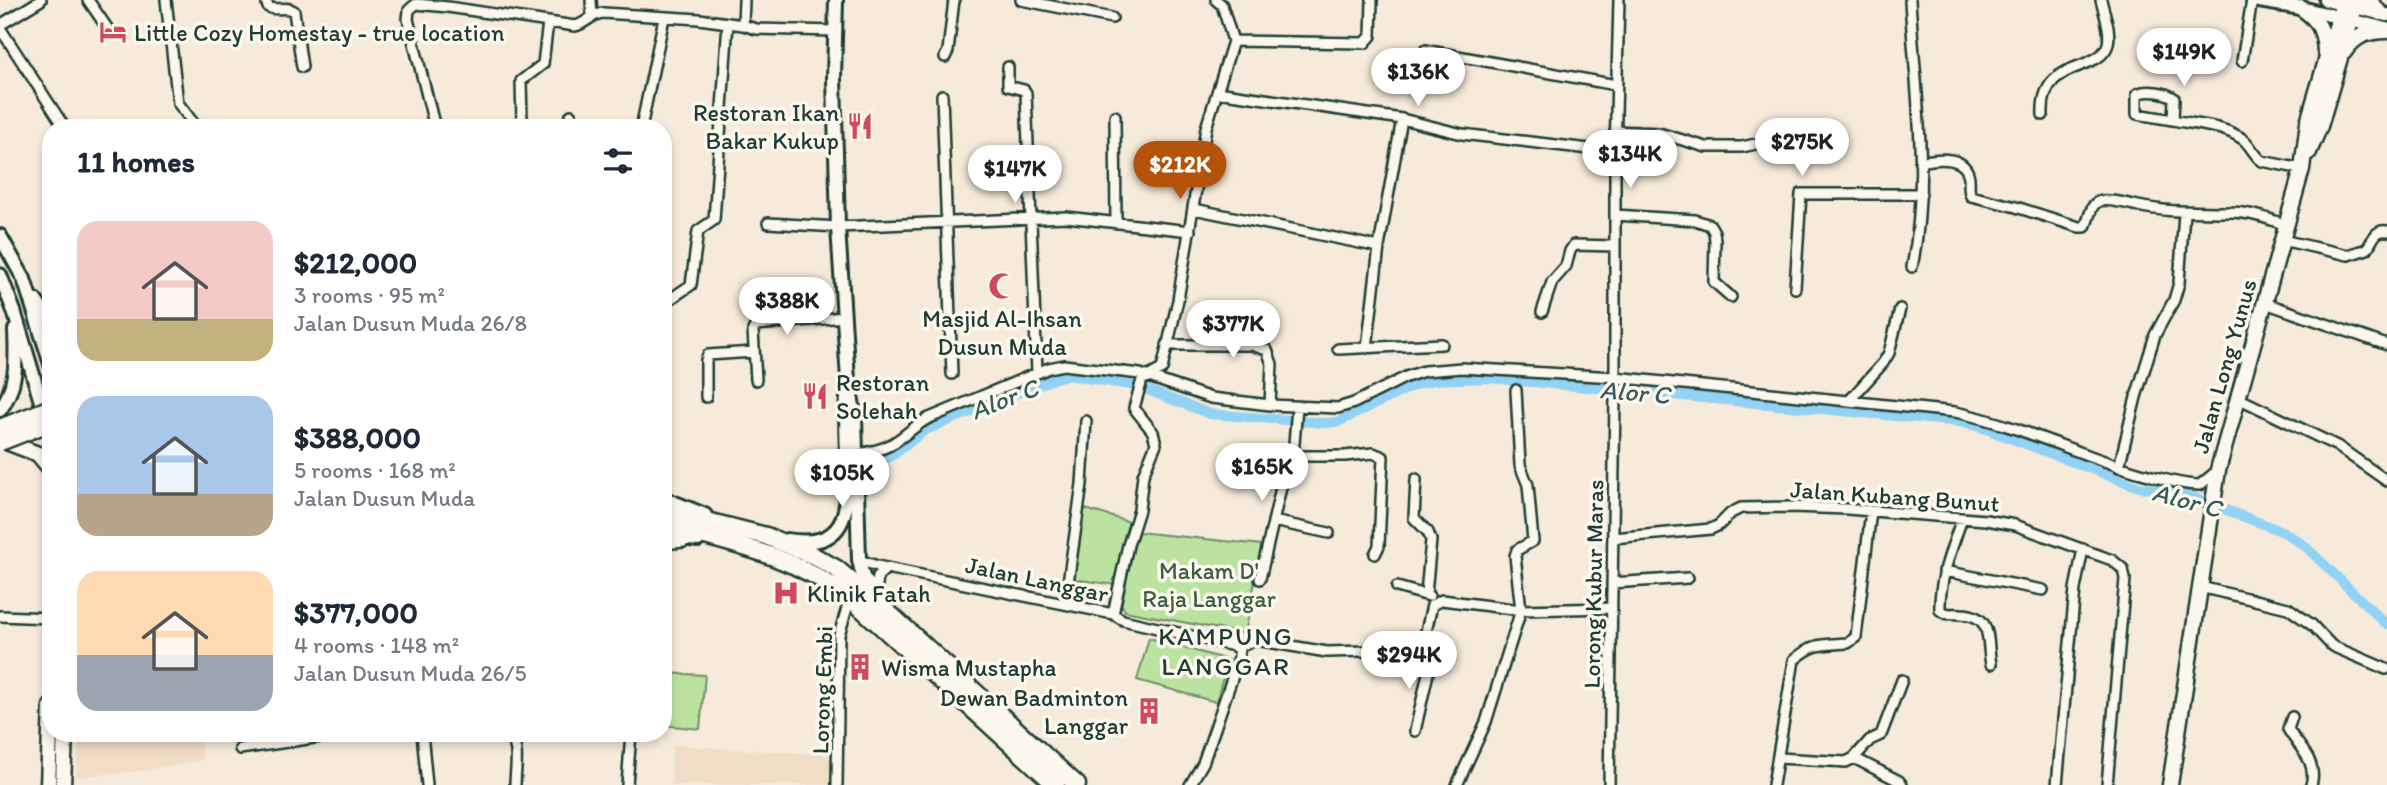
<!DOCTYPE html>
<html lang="en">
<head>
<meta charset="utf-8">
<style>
	:root { --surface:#fff; --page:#f2f2f3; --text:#1f2937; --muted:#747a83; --accent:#b45309 }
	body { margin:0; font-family:Itim,sans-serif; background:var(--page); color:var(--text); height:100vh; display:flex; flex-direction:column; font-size:26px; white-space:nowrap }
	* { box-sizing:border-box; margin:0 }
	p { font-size:23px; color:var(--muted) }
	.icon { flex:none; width:38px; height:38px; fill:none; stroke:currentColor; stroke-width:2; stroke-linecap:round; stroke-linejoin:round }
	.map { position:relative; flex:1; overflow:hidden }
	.details { position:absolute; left:42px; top:119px; width:630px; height:623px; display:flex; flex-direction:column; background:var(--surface); border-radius:28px; box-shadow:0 4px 10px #0003 }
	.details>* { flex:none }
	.price { position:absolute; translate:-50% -60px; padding:0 16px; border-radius:24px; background:#fff; color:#222; font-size:23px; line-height:46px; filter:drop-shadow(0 2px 4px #0008) }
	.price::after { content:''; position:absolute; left:50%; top:42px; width:21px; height:16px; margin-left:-10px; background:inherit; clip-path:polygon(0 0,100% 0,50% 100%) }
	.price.on { background:var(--accent); color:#fff }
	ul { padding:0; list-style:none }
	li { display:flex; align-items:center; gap:21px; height:175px; padding:0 35px }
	li span { display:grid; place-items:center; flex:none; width:196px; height:140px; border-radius:21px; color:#555 }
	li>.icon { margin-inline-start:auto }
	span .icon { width:84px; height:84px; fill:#fffc; stroke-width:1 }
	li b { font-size:30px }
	h2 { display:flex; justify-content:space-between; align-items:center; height:84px; padding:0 35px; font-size:30px }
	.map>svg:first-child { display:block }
	.built { fill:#f1ddc5 }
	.green { fill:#bbe39f; stroke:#6d906a; stroke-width:2 }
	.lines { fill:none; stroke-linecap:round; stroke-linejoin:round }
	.canal { stroke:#92d2f4; stroke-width:10 }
	.street-casing { stroke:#1f3d34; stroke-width:14 }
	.secondary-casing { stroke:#1f3d34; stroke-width:18 }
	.primary-casing { stroke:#1f3d34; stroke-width:19 }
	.highway-casing { stroke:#1f3d34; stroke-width:21 }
	.street { stroke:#fbf7ec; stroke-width:9 }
	.secondary { stroke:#fbf7ec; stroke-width:12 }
	.primary { stroke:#fbf7ec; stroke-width:14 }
	.highway { stroke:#fbf7ec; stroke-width:16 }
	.highway-bridge-casing { stroke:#1f3d34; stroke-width:21; stroke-linecap:butt }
	.highway-bridge { stroke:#fbf7ec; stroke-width:16 }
	.labels { text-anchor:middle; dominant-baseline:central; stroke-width:7; stroke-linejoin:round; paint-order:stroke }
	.poi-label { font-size:24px; fill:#1f3d34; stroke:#fbf7ec; text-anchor:start }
	.street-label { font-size:24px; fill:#1f3d34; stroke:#fbf7ec }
	.park-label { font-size:24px; fill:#3e5e49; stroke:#fbf7ec }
	.water-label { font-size:26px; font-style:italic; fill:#365b5a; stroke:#fbf7ec }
	.neighbourhood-label { font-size:26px; letter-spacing:2px; fill:#1f3d34; stroke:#fbf7ec }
</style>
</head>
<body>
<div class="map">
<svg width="2387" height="785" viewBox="0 0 2387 785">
	<rect width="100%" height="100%" fill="#f6ebda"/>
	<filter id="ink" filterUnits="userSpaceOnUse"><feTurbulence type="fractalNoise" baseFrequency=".0143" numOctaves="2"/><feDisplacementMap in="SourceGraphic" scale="14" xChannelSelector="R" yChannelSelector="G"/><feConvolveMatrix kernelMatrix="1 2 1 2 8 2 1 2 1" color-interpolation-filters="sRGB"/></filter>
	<g filter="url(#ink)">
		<path class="built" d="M79 733H199L203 760 141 771 76 777Z
			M672 745 823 754 833 760 832 785H672Z"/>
		<path class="green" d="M1082 508 1130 522 1116 585 1072 579Z
			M1138 532 1262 545 1245 634 1125 611 1119 600Z
			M1149 638 1228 660 1216 702 1137 680Z
			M663 673 705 675 700 729 663 725Z"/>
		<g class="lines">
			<path class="canal" d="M865 470 893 455 925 430 1058 377 1068 375 1137 386 1210 414 1325 423 1338 422 1417 384 1435 380 1490 378 1960 422 1981 427 2139 487 2187 495 2284 532 2305 546 2387 625"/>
			<defs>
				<path id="street" d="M88 0 110 32
					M166 0 178 103 197 128
					M266 0 268 7C277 12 286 5 294 11L302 67
					M591 0 592 16
					M1021 0 1112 18
					M1216 0 1222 5 1233 41
					M1910 0C1915 88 1930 180 1912 267
					M0 25 41 0
					M743 25 744 0
					M0 28 65 128
					M1233 41 1365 43 1371 36 1372 0
					M1425 50 1616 85
					M945 57 948 51 954 0
					M2242 61 2252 0
					M1008 67V86L1024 90 1026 93 1037 373
					M1217 92 1402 119 1462 134 1615 152
					M942 95 952 374
					M2043 115C2040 57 2100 74 2108 44 2111 30 2104 13 2101 0
					M1115 116 1116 223
					M2173 120 2137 114V94C2146 89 2166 92 2174 98L2173 120C2196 125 2224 125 2244 140 2251 146 2254 155 2262 161L2302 169
					M435 128 408 19 409 10 416 4 448 7 575 26C586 24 591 14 603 13L699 19 743 25 756 29 835 31
					M529 128 524 126 522 121 521 81 543 64 548 22
					M567 128 571 115
					M641 128 664 18
					M1615 131 1659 133 1706 147H1742L1760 143 1781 144
					M1920 162C1934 159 1961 155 1968 173 1971 181 1967 189 1971 196L2016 207 2079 227H2085C2089 220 2090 207 2096 203 2103 197 2129 204 2138 206 2169 213 2198 211 2229 212 2249 212 2267 218 2286 225
					M1194 209 1379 247
					M1615 215 1695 220 1710 225 1714 232 1715 240 1714 282 1731 297
					M768 223 838 227 1066 217 1190 231
					M2282 240 2348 255 2367 249C2373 240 2375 229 2387 231
					M1795 288 1801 194H1921
					M2265 303 2387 345
					M663 304 691 285 698 231 714 220 728 23
					M1542 312 1552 282 1566 266 1570 251 1574 245 1615 246
					M1167 345H1251L1267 350 1272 364 1270 405
					M1367 348 1379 247 1402 119
					M1338 349 1442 344
					M756 380 753 330 756 325 844 317
					M706 397V360L708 355 754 352
					M2238 398 2337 446 2387 481
					M1849 401 1883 363 1889 353 1900 309
					M857 454C869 452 879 451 890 445 903 438 914 426 927 419L1049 368 1064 365 1140 374 1211 398 1270 405 1338 408 1354 403 1406 377 1424 371 1462 368 1615 377 1955 412C2019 425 2079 455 2141 473 2160 478 2180 485 2200 485L2217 471
					M1293 456H1345L1373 453 1383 457 1379 546 1375 554
					M2119 467 2136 397 2155 335 2174 300 2179 283 2184 213
					M1416 479 1414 518 1428 532 1431 540 1426 594
					M1962 518C1952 549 1939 578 1940 610 1947 616 1953 613 1961 614 1994 615 1986 640 1991 664
					M1273 521 1329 533
					M1613 538 1711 529 1719 525 1731 513 1741 508 1792 507 1847 509 1986 520 2015 525 2112 560 2123 569 2125 579 2107 785
					M663 544 684 542
					M859 560 877 566 1113 614 1123 620 1234 646 1239 650V658L1203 763 1190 785
					M1944 571 2043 590
					M1260 579 1282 483 1293 456 1297 407
					M1612 583 1688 578
					M1397 587 1429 596
					M2200 587 2288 608 2312 625 2332 646 2386 669
					M876 594 878 576 887 568
					M1065 604 1082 484 1086 421
					M1113 614 1128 545 1139 510 1143 475 1156 444 1153 432 1134 408 1142 380 1162 369 1178 300 1206 128 1233 41
					M0 616 51 618
					M1237 648 1255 640 1327 652 1365 651 1392 645H1419L1425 636 1432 605 1442 600 1521 610 1612 608
					M2292 717 2288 729C2299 748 2318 761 2311 785
					M1415 731 1431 660 1430 654 1419 645
					M422 733 427 785
					M505 733C522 742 515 768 515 785
					M240 749 348 733
					M1779 758 1846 762 1854 758 1870 740 1881 735 1902 680
					M1854 758 1899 781 1902 785
					M627 785 631 733
					M837 785 839 635 850 598
					M1457 785 1486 722 1521 610 1515 556 1517 550 1533 541 1528 485 1520 465 1516 390
					M1609 785 1615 398V152L1619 0
					M1773 785 1794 660C1815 642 1822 645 1848 643L1856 637 1871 511
					M2057 785 2075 589 2083 549"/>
				<path id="secondary" d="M836 0 834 78 838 227 848 380 855 417 859 560 863 577 881 601
					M2253 0 2301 8 2386 29
					M2326 0 2387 15
					M0 236 24 279 51 364
					M0 275 14 311 42 405
					M35 300 51 323
					M0 410C18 385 16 359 15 330
					M663 498 705 515
					M663 536 698 540
					M787 540C846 550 849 513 847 465 847 443 845 421 847 398"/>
				<path id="primary" d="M2369 0 2380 13
					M2301 8C2319 20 2324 31 2325 52
					M2344 52C2355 36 2367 31 2387 31
					M2309 152 2320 126 2357 0
					M9 443 38 454 51 470
					M48 785 51 706
					M63 785 65 733
					M2170 785 2218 470 2302 169 2308 122 2344 0"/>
				<path id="highway" d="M663 510 766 536 812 555 837 569 892 616 1077 785
					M663 525C733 544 790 554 850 598L1056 785"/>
			</defs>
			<use href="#street" class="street-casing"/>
			<use href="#secondary" class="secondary-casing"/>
			<use href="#primary" class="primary-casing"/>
			<use href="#highway" class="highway-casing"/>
			<use href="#street" class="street"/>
			<use href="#secondary" class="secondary"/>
			<use href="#primary" class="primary"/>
			<use href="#highway" class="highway"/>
			<defs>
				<path id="highway-bridge" d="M0 428 51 408
					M0 442 51 422"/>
			</defs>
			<use href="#highway-bridge" class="highway-bridge-casing"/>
			<use href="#highway-bridge" class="highway-bridge"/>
		</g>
	</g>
	<defs>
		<symbol id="hotel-bare" viewBox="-9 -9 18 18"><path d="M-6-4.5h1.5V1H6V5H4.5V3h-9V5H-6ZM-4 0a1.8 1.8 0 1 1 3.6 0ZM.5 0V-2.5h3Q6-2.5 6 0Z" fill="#d1495b" stroke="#fbf7ec" stroke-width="2.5" paint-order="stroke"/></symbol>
		<symbol id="restaurant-bare" viewBox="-9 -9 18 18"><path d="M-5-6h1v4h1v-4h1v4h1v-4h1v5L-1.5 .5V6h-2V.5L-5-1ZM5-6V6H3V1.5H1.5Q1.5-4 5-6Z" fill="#d1495b" stroke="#fbf7ec" stroke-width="2.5" paint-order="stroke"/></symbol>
		<symbol id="mosque-bare" viewBox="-9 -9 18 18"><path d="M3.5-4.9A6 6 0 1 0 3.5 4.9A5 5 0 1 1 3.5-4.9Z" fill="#d1495b" stroke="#fbf7ec" stroke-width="2.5" paint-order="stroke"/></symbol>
		<symbol id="hospital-bare" viewBox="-9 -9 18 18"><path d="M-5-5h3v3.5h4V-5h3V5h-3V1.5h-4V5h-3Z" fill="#d1495b" stroke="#fbf7ec" stroke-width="2.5" paint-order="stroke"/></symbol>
		<symbol id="building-bare" viewBox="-9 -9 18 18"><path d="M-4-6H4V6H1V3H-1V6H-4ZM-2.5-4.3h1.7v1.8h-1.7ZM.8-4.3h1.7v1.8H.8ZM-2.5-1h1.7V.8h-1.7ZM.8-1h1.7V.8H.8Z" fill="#d1495b" stroke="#fbf7ec" stroke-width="2.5" paint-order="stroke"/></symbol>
	</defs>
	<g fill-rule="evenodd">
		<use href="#hotel-bare" x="94" y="13" width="38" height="38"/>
		<use href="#restaurant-bare" x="841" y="107" width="38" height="38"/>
		<use href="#mosque-bare" x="983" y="267" width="38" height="38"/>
		<use href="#restaurant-bare" x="796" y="377" width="38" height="38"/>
		<use href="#hospital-bare" x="767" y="574" width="38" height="38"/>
		<use href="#building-bare" x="841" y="648" width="38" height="38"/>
		<use href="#building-bare" x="1130" y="692" width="38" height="38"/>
	</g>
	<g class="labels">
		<g class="poi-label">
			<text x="134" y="32">Little Cozy Homestay - true location</text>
			<text x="839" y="112" text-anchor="end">Restoran Ikan<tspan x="839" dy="28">Bakar Kukup</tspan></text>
			<text x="1002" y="318" text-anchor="middle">Masjid Al-Ihsan<tspan x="1002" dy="28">Dusun Muda</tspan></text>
			<text x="836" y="382">Restoran<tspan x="836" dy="28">Solehah</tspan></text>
			<text x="807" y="593">Klinik Fatah</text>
			<text x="881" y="667">Wisma Mustapha</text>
			<text x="1128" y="697" text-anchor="end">Dewan Badminton<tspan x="1128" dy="28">Langgar</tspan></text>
		</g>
		<g class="street-label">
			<text transform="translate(2224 366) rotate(-74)">Jalan Long Yunus</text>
			<text transform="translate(1895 496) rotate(4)">Jalan Kubang Bunut</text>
			<text transform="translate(1037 579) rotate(12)">Jalan Langgar</text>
			<text transform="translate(1593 584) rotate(-89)">Lorong Kubur Maras</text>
			<text transform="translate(822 690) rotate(-88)">Lorong Embi</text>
		</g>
		<g class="park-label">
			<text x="1209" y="570">Makam D'<tspan x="1209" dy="28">Raja Langgar</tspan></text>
		</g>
		<g class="water-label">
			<text transform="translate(1635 392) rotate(5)">Alor C</text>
			<text transform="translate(1004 399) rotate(-21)">Alor C</text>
			<text transform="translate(2187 500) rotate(15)">Alor C</text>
		</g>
		<g class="neighbourhood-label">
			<text x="1226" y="636">KAMPUNG<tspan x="1226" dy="30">LANGGAR</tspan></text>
		</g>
	</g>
</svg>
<b class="price" style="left:2184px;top:88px">$149K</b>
<b class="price" style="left:1418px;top:108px">$136K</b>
<b class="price" style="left:1802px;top:178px">$275K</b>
<b class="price" style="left:1630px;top:190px">$134K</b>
<b class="price on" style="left:1180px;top:201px">$212K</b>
<b class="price" style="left:1015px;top:205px">$147K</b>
<b class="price" style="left:787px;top:337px">$388K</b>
<b class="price" style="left:1233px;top:360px">$377K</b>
<b class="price" style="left:1262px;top:503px">$165K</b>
<b class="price" style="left:842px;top:509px">$105K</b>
<b class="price" style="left:1409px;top:691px">$294K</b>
<section class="details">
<h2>11 homes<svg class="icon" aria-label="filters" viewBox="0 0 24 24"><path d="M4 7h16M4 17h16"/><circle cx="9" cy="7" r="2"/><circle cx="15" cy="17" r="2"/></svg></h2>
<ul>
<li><span style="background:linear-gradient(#f6c9c9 70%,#c2b280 0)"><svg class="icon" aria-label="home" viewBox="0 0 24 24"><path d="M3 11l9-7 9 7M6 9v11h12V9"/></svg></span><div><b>$212,000</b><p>3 rooms · 95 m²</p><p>Jalan Dusun Muda 26/8</p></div></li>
<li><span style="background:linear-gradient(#a9c7e8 70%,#b9a48a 0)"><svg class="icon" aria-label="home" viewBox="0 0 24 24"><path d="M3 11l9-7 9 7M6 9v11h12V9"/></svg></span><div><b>$388,000</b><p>5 rooms · 168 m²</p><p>Jalan Dusun Muda</p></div></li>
<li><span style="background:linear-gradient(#ffd9b3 60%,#9aa5b1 0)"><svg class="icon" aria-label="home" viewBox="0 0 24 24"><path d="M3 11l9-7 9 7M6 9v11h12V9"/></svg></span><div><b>$377,000</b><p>4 rooms · 148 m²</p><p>Jalan Dusun Muda 26/5</p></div></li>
</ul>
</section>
</div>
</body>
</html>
